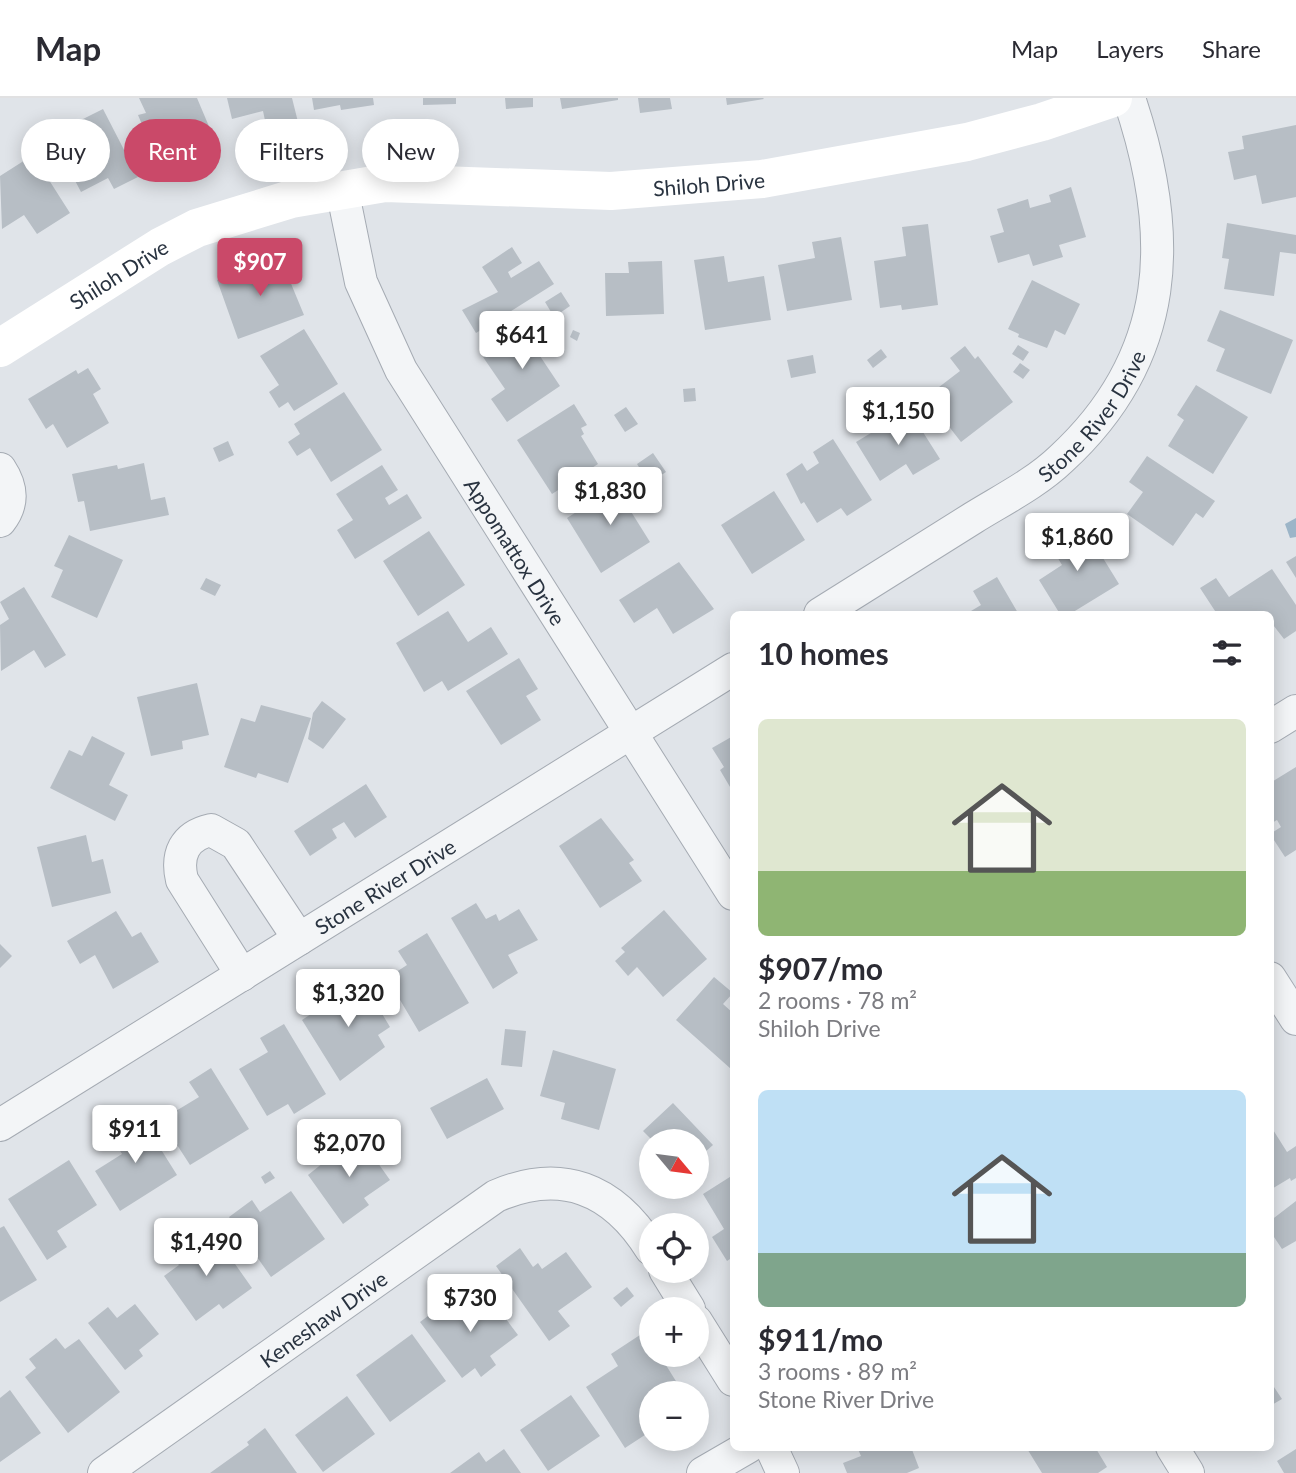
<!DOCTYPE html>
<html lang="en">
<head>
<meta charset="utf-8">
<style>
	:root { --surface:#fff; --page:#f2f2f3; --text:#2b2b33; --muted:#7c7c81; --line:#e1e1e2; --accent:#ca4969 }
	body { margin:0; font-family:Lato,sans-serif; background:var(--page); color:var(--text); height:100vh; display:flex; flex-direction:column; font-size:26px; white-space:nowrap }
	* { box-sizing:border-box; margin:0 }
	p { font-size:23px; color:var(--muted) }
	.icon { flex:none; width:38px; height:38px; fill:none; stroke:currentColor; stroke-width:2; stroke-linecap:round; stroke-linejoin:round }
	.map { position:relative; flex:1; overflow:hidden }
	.panel { position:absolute; left:730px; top:513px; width:544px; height:840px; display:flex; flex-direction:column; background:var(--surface); border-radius:10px; box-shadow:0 4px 18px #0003 }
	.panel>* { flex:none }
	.guide { position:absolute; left:21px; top:21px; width:604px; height:63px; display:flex; gap:14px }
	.needle { width:46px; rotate:119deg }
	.controls { position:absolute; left:639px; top:1031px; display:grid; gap:14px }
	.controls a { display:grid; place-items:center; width:70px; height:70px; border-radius:50%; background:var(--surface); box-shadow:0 4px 18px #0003; font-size:35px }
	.price { position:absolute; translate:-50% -60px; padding:0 16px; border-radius:7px; background:#fff; color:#222; font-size:23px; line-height:46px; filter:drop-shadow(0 2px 4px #0008) }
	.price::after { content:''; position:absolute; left:50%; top:42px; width:21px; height:16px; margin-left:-10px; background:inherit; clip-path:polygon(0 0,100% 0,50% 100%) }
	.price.active { background:var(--accent); color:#fff }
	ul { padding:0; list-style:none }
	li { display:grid; align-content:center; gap:14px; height:371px; padding:0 28px }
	li span { display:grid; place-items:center; height:217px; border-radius:10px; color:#555 }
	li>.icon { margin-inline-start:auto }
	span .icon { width:126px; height:126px; fill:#fffc; stroke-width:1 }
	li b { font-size:30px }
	h2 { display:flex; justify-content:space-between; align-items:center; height:84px; padding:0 28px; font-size:30px }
	.tag { padding:0 24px; border-radius:32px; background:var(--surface); box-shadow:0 4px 18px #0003; font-size:24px; line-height:63px }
	.tag.active { background:var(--accent); color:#fff }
	header { display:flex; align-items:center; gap:42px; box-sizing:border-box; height:98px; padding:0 35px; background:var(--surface); border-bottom:2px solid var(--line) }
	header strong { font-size:33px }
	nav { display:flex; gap:38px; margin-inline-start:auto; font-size:24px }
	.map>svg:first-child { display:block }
	.water { fill:#9cb5c8 }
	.building { fill:#b7bec5 }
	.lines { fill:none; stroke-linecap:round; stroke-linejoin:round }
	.street-casing { stroke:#a5abb3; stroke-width:34 }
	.street { stroke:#f3f5f7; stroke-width:32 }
	.secondary { stroke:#fff; stroke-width:38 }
	.labels { text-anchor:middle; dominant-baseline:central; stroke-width:6; stroke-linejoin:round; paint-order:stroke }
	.street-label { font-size:21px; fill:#293340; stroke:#f0f3f6 }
</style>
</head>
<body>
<header>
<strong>Map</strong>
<nav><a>Map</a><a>Layers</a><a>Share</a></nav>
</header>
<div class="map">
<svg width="1296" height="1375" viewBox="0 0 1296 1375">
	<rect width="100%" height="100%" fill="#e0e4e9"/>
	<path class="water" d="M1296 420V439L1290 440 1285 426Z"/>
	<path class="building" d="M139 0H197L216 45 186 57 184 51 157 62 138 17 146 15Z
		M227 0H292L298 24 267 32 263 13 232 21Z
		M312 0H373L374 7 341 12 340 7 314 12Z
		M423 0H456V6L423 7Z
		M505 0H533V9L506 11Z
		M560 0H618V2L562 11Z
		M638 0H670L672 11 640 15Z
		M726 0H763L764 1 727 7Z
		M103 11 138 79 114 91 108 80 81 94 59 52 73 45 65 30Z
		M1296 27V99L1262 106 1256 77 1234 82 1228 54 1244 51 1242 38Z
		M33 57 70 115 37 136 24 117 2 131 0 78Z
		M1071 89 1086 139 1059 147 1063 159 1033 168 1029 156 998 165 990 138 1004 134 997 111 1028 101 1030 110 1051 104 1049 97Z
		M1227 125 1296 137V156L1280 154 1274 198 1224 191 1229 161 1222 160Z
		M928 126 938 207 902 212 901 207 880 210 874 163 906 158 902 129Z
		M841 139 852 202 787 213 778 167 815 160 812 144Z
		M512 149 522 165 508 174 511 180 539 163 554 186 476 235 462 212 498 194 482 169Z
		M724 158 728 184 764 178 771 222 705 232 694 162Z
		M280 159 304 217 238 241 217 182Z
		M662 163 664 216 606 218 605 175H629L628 164Z
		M1032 182 1080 206 1065 237 1055 232 1047 250 1018 239 1019 236 1008 231Z
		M561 194 570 208 554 219 545 204Z
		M1220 212 1293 242 1271 296 1216 273 1225 251 1207 243Z
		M538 222 555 248 540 258 560 288 507 324 491 301 505 291 483 259Z
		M304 231 338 286 294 313 288 304 279 310 269 294 279 287 260 258Z
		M573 232 580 235 577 243 570 239Z
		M1018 247 1029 254 1023 263 1012 256Z
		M965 248 975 261 978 258 1013 304 961 344 926 299 960 273 950 260Z
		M881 251 887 259 873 270 867 262Z
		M813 257 816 275 791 280 787 262Z
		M1020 265 1030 272 1023 281 1013 274Z
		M88 270 101 291 93 296 109 325 67 350 53 326 46 331 28 301 76 272 78 276Z
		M1196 287 1248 319 1213 376 1168 348 1184 322 1177 317Z
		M695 290 696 303 684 304 683 291Z
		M344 294 382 352 331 384 310 350 297 358 288 344 300 336 294 326Z
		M574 306 587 327 581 330 584 336 581 338 598 366 552 396 517 342Z
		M626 309 638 326 625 334 614 317Z
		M909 312 940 361 913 377 906 366 880 383 856 344Z
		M833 341 872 402 847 418 841 410 817 425 804 404 801 406 786 376 802 365 807 373 819 365 813 354Z
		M228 343 234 357 219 364 213 350Z
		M653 355 666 374 649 385 637 366Z
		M1147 358 1215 403 1203 420 1196 415 1173 448 1127 416 1143 394 1129 384Z
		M144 365 151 402 165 399 169 417 90 433 84 403 78 404 72 376 117 367 118 371Z
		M382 367 398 392 385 400 389 407 407 396 422 420 355 461 337 432 353 422 336 396Z
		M624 383 639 406 630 412 650 444 601 475 567 420Z
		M774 393 805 442 752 476 721 427Z
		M1082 426 1119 486 1070 516H1060L1039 482 1062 467 1050 447Z
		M429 433 465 487 418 518 383 463Z
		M69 437 123 462 97 520 51 499 63 472 54 468Z
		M1296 458V480L1286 464Z
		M679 464 714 511 673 536 657 510 634 525 619 502Z
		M1272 471 1296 507V533L1284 541 1270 523V516H1217L1200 490 1216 480 1229 499Z
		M997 479 1018 515 966 516 981 507 973 493Z
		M206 480 221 487 215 498 200 491Z
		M24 489 66 557 45 570 34 552 1 573 0 527 9 521 0 504Z
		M448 513 468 544 491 529 508 556 448 593 442 583 424 594 396 545Z
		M519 560 538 591 526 598 541 622 501 647 466 593Z
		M197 585 209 637 182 643 183 651 151 658 137 599Z
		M322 603 346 621 323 651 308 641 313 615Z
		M261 607 311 620 288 685 258 675 256 680 224 669 241 620 255 624Z
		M92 638 125 655 109 687 128 697 115 723 50 690 69 652 82 658Z
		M733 638V694L720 672 724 669 712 650Z
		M1296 669V752L1285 759 1270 736 1281 729 1277 722 1270 726V685Z
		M366 686 387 719 355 740 344 724 332 731 337 740 310 758 294 733Z
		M601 720 634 762 629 765 642 783 600 810 559 748Z
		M86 737 92 764 103 761 111 795 52 809 37 749Z
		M476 805 486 821 496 816 499 823 519 811 538 842 508 857 518 875 493 891 451 820Z
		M664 812 707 861 663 899 637 869 628 878 615 863 625 854 621 850Z
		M116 813 132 839 141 834 159 864 113 891 95 857 80 866 67 843Z
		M427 835 469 905 419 934 387 880 407 867 398 853Z
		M0 846 12 858 0 870Z
		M714 879 733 895 723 906 733 915 731 971 676 922Z
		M363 884 390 929 378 937 385 949 340 983 302 922 317 912 315 909 338 894 341 897Z
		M284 926 326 996 294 1016 288 1006 267 1018 239 971 268 954 260 940Z
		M505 931 526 933 522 969 501 967Z
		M553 952 616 971 599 1032 561 1021 565 1005 540 998Z
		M211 970 249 1031 190 1067 161 1022 199 999 189 984Z
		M487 980 504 1011 447 1041 430 1010Z
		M673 1005 713 1047 696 1062V1043H653L643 1033Z
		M140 1018 177 1077 120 1113 95 1073 122 1056 110 1036Z
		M1270 1027 1287 1054 1296 1048V1080L1291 1083 1290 1080 1270 1092Z
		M358 1037 390 1082 364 1100 369 1107 343 1126 308 1077Z
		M69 1062 97 1107 57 1133 67 1149 47 1162 8 1101Z
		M270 1073 275 1080 265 1086 261 1079Z
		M733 1077V1159L727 1163 712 1139 724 1131 703 1096Z
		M291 1093 325 1141 271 1179 229 1119 252 1102 260 1114Z
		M1296 1103V1143L1282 1151 1270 1133V1123Z
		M4 1128 37 1182 0 1204V1130Z
		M216 1139 252 1190 223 1211 219 1206 196 1223 164 1178 179 1167 172 1158 190 1144 197 1153Z
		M520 1150 533 1169 538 1165 542 1171 566 1154 592 1189 558 1213 570 1228 549 1243 496 1168Z
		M627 1189 634 1198 621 1209 613 1200Z
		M485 1193 518 1237 490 1258 496 1267 481 1279 475 1270 462 1280 420 1224 444 1206 452 1218Z
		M135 1206 159 1236 139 1252 143 1258 125 1272 88 1225 108 1209 117 1220Z
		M643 1235 651 1248V1256H659L679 1288 668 1295H651V1306L642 1311 651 1325V1333L625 1350 586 1289 618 1268 611 1256Z
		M412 1236 446 1283 390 1324 356 1277Z
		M56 1240 65 1251 79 1241 120 1294 68 1335 25 1279 36 1270 29 1261Z
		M1270 1283 1282 1301 1270 1308Z
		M10 1292 41 1335 0 1364V1300Z
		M571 1297 600 1338 548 1373 520 1332Z
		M347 1298 375 1336 323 1374 295 1337Z
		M265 1330 297 1375H210L249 1347 247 1344Z
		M857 1349H911L919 1370 907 1375H847L843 1365 861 1358Z
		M1026 1349H1095L1107 1369 1098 1375H1042Z
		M504 1351 521 1375H450L479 1354 486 1364Z
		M1296 1351V1375H1284L1277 1363Z"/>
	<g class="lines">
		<defs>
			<g id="street">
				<path id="s1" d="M342 91 361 184 401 272 733 796"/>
				<path d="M0 371C12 389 14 405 0 423"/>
				<path id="s2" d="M820 516C871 484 922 452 973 420 1002 402 1036 385 1061 361 1173 258 1175 136 1129 0"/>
				<path d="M1270 629 1296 613"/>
				<path d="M242 877 182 782C176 757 184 738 211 732L236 746 299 841"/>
				<path d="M1270 880 1296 921"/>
				<path id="s3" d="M0 1027 733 571"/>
				<path d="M665 1172 689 1211"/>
				<path d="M696 1223 733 1282"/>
				<path d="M771 1349 783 1375"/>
				<path d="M1172 1349 1188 1375"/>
				<path id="s4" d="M104 1375 496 1098C561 1070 613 1090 651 1151"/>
				<path d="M703 1375 748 1349"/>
			</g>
		</defs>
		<use href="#street" class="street-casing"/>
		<use href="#street" class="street"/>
		<path class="secondary" id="s5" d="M0 250 160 149 197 130 291 101 385 85 611 93 762 81 967 44 1042 24 1113 0"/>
	</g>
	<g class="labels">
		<g class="street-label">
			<text stroke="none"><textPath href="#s5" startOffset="749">Shiloh Drive</textPath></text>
			<text stroke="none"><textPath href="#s5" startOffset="140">Shiloh Drive</textPath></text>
			<text stroke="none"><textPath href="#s2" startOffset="340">Stone River Drive</textPath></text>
			<text stroke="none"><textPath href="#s1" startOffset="406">Appomattox Drive</textPath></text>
			<text stroke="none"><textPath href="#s3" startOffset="453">Stone River Drive</textPath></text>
			<text stroke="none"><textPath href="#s4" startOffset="268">Keneshaw Drive</textPath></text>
		</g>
	</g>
</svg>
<div class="controls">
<a><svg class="needle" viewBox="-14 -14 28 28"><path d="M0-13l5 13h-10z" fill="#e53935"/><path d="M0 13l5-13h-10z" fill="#7c7c81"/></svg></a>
<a><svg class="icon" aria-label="locate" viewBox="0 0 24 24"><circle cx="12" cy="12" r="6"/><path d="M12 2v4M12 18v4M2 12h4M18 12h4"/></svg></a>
<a>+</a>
<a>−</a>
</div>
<b class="price active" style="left:260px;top:200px">$907</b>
<b class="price" style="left:522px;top:273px">$641</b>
<b class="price" style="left:898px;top:349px">$1,150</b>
<b class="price" style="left:610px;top:429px">$1,830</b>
<b class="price" style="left:1077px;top:475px">$1,860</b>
<b class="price" style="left:348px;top:931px">$1,320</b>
<b class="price" style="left:135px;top:1067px">$911</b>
<b class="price" style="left:349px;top:1081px">$2,070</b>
<b class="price" style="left:206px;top:1180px">$1,490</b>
<b class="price" style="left:470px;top:1236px">$730</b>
<div class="guide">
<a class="tag">Buy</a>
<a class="tag active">Rent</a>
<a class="tag">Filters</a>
<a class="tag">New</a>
</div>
<section class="panel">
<h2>10 homes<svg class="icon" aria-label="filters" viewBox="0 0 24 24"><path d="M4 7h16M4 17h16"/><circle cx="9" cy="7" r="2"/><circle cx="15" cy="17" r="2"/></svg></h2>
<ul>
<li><span style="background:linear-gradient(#dfe7d0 70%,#8fb573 0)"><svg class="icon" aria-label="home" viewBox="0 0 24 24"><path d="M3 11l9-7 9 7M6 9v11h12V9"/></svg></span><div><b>$907/mo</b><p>2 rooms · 78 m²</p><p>Shiloh Drive</p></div></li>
<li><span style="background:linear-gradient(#bfe0f5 75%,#7fa58c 0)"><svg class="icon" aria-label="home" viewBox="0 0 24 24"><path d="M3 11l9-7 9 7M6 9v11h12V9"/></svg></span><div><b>$911/mo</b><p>3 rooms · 89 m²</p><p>Stone River Drive</p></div></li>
</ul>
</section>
</div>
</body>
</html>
